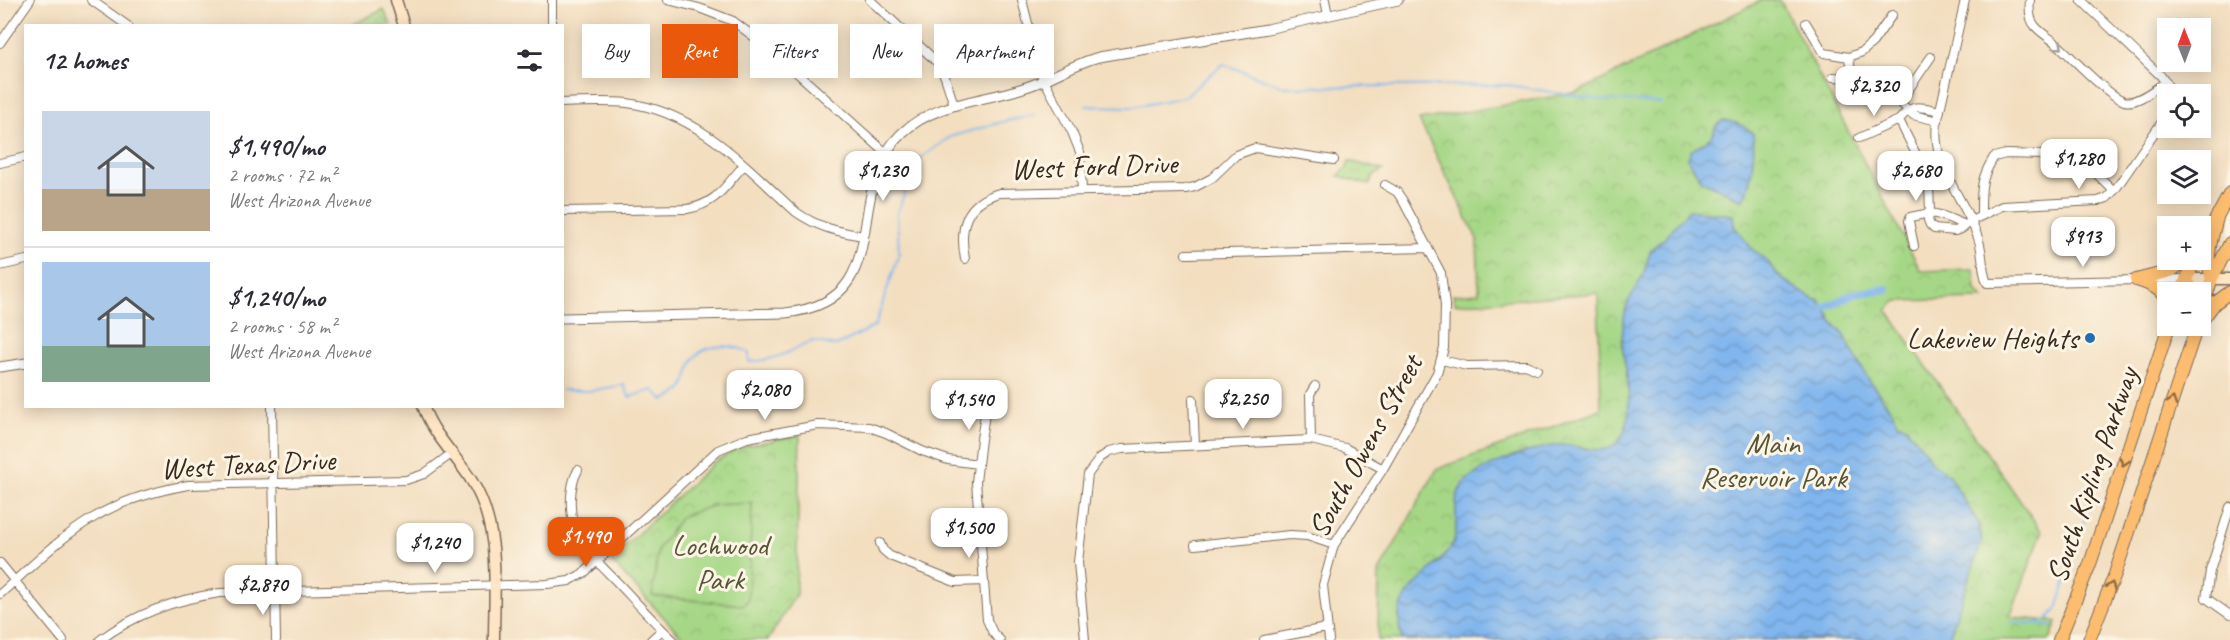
<!DOCTYPE html>
<html lang="en">
<head>
<meta charset="utf-8">
<style>
	:root { --surface:#fff; --page:#f2f2f3; --text:#2b2b33; --muted:#7c7c81; --line:#e1e1e2; --accent:#ea580c }
	body { margin:0; font-family:Caveat,sans-serif; background:var(--page); color:var(--text); height:100vh; display:flex; flex-direction:column; font-size:22px; white-space:nowrap }
	* { box-sizing:border-box; margin:0 }
	p { font-size:20px; color:var(--muted) }
	.icon { flex:none; width:33px; height:33px; fill:none; stroke:currentColor; stroke-width:2; stroke-linecap:round; stroke-linejoin:round }
	.map { position:relative; flex:1; overflow:hidden }
	.drawer { position:absolute; left:24px; top:24px; width:540px; height:384px; display:flex; flex-direction:column; background:var(--surface); border-radius:0px; box-shadow:0 3px 15px #0003 }
	.drawer>* { flex:none }
	.hud { position:absolute; left:582px; top:24px; width:570px; height:54px; display:flex; gap:12px }
	.needle { width:39px; rotate:359deg }
	.fabs { position:absolute; left:2157px; top:18px; display:grid; gap:12px }
	.fabs a { display:grid; place-items:center; width:54px; height:54px; border-radius:0px; background:var(--surface); box-shadow:0 3px 15px #0003; font-size:30px }
	.price { position:absolute; translate:-50% -51px; padding:0 14px; border-radius:12px; background:#fff; color:#222; font-size:20px; line-height:39px; filter:drop-shadow(0 2px 3px #0008) }
	.price::after { content:''; position:absolute; left:50%; top:36px; width:18px; height:14px; margin-left:-9px; background:inherit; clip-path:polygon(0 0,100% 0,50% 100%) }
	.price.selected { background:var(--accent); color:#fff }
	ul { padding:0; list-style:none }
	li { display:flex; align-items:center; gap:18px; height:150px; padding:0 18px }
	li+li { border-top:2px solid var(--line) }
	li span { display:grid; place-items:center; flex:none; width:168px; height:120px; border-radius:0px; color:#555 }
	li>.icon { margin-inline-start:auto }
	span .icon { width:72px; height:72px; fill:#fffc; stroke-width:1 }
	li b { font-size:26px }
	h2 { display:flex; justify-content:space-between; align-items:center; height:72px; padding:0 18px; font-size:26px }
	.pill { padding:0 21px; border-radius:0px; background:var(--surface); box-shadow:0 3px 15px #0003; font-size:21px; line-height:54px }
	.pill.selected { background:var(--accent); color:#fff }
	.map>svg:first-child { display:block }
	.grass { fill:url(#grass-tufts); stroke:#708052; stroke-width:1.5 }
	.park { fill:url(#park-crowns); stroke:#708052; stroke-width:1.5 }
	.pitch { fill:#a6d786; stroke:#708052; stroke-width:1.5 }
	.water { fill:url(#water-waves); stroke:#5e7086; stroke-width:1.5 }
	.lines { fill:none; stroke-linecap:round; stroke-linejoin:round }
	.stream { stroke:#80b5ee; stroke-width:2 }
	.canal { stroke:#80b5ee; stroke-width:8 }
	.minor-casing { stroke:#7b6957; stroke-width:10 }
	.tertiary-casing { stroke:#7b6957; stroke-width:11 }
	.secondary-casing { stroke:#7b6957; stroke-width:13 }
	.primary-casing { stroke:#7b6957; stroke-width:14 }
	.minor { stroke:#fff; stroke-width:8 }
	.tertiary { stroke:#fff; stroke-width:9 }
	.secondary { stroke:#fee5c5; stroke-width:10 }
	.primary { stroke:#fcbd6f; stroke-width:12 }
	.oneway { stroke:#a79f9a }
	.oneway2 { stroke:#926c42 }
	.poi-dot { fill:#1f6fb2; stroke:#fcf5e5; stroke-width:2 }
	.labels { text-anchor:middle; dominant-baseline:central; stroke-width:6; stroke-linejoin:round; paint-order:stroke }
	.street-label { font-size:30px; fill:#3b2a1e; stroke:#fcf5e5 }
	.poi-label { font-size:30px; fill:#3b2a1e; stroke:#fcf5e5; text-anchor:end }
	.park-label { font-size:30px; fill:#565538; stroke:#fcf5e5 }
</style>
</head>
<body>
<div class="map">
<svg width="2230" height="640" viewBox="0 0 2230 640">
	<defs>
		<pattern id="grass-tufts" width="24" height="20" patternUnits="userSpaceOnUse" patternTransform="scale(1.5)"><rect width="24" height="20" fill="#a6d786"/><path d="M3 7l-1-3M5 7V3M7 7l1-3M15 17l-1-3M17 17v-4M19 17l1-3" fill="none" stroke="#90b973"/></pattern>
		<pattern id="park-crowns" width="20" height="18" patternUnits="userSpaceOnUse" patternTransform="scale(1.5)"><rect width="20" height="18" fill="#a6d786"/><path d="M2 6a3 3 0 1 1 6 0M12 15a3 3 0 1 1 6 0" fill="none" stroke="#90b973"/></pattern>
		<pattern id="water-waves" width="16" height="10" patternUnits="userSpaceOnUse" patternTransform="scale(1.5)"><rect width="16" height="10" fill="#80b5ee"/><path d="M0 5q4-4 8 0t8 0" fill="none" stroke="#6a93c0"/></pattern>
	</defs>
	<rect width="100%" height="100%" fill="#fcf5e5"/>
	<filter id="ink" filterUnits="userSpaceOnUse"><feTurbulence type="fractalNoise" baseFrequency=".0167" numOctaves="2"/><feDisplacementMap in="SourceGraphic" scale="12" xChannelSelector="R" yChannelSelector="G"/><feConvolveMatrix kernelMatrix="1 2 1 2 8 2 1 2 1" color-interpolation-filters="sRGB"/></filter>
	<filter id="wash" filterUnits="userSpaceOnUse"><feTurbulence type="fractalNoise" baseFrequency=".008" numOctaves="4" result="noise"/><feDisplacementMap in="SourceGraphic" scale="24" xChannelSelector="R" yChannelSelector="G"/><feGaussianBlur stdDeviation="1.35" result="paint"/><feColorMatrix in="noise" values="0 0 0 0 0 0 0 0 0 0 0 0 0 0 0 0 0 1.4 0 .05"/><feComposite in="paint" operator="in"/></filter>
	<g filter="url(#wash)">
		<rect width="100%" height="100%" fill="#f3dec0"/>
		<path class="grass" d="M1349 161 1383 170 1373 176 1369 185 1338 176 1346 169Z"/>
		<path class="park" d="M1762 0H1780L1921 271 1974 269 1976 290 1983 299 1897 301 1887 310 2042 532 2010 617 2057 622 2050 640H1378L1379 572 1437 469 1601 409 1598 293 1455 304 1453 295 1479 293 1477 239 1419 120 1578 92Z
			M384 9 391 25H352Z
			M800 435 796 594 768 640H685L610 560 713 463 740 447Z"/>
		<path class="pitch" d="M752 503 748 600 743 605 652 596 658 549 681 517 714 505Z"/>
		<path class="water" d="M1722 121C1732 120 1747 126 1753 134 1755 149 1752 188 1742 200L1702 181 1689 162 1688 158 1691 151 1711 137 1716 126Z
			M1689 210 1733 215 1734 226 1752 249 1768 262 1779 277 1814 300 1818 299 1831 317 1829 318 1843 334 1867 377 1893 413 1898 423 1906 427 1926 452 1930 461 1948 474 1979 524 1982 541 1948 640H1402C1388 593 1425 582 1449 550 1465 528 1446 502 1465 482 1482 465 1533 449 1557 445 1575 443 1599 457 1615 445 1636 427 1628 381 1624 358 1621 343 1622 327 1625 312 1628 297 1639 286 1644 272 1647 265 1648 256 1651 250 1654 245 1661 242 1665 238 1673 229 1680 219 1689 210Z"/>
		<g class="lines">
			<path class="stream" d="M1086 106 1133 107 1184 97 1223 64 1285 87 1508 85 1601 100 1661 103
				M562 390 589 391 624 385 629 397 653 390 664 400C669 397 676 395 680 391 688 384 688 369 693 360 703 343 734 343 749 353V362C775 360 790 352 812 341L836 346 875 326 899 254 897 214 916 161 950 137 1002 122 1035 115
				M2012 622 2032 624
				M2032 624 2047 620 2057 609 2096 482 2097 467
				M2038 625 2053 626"/>
			<path class="canal" d="M1824 308 1853 294 1887 289"/>
		</g>
	</g>
	<g filter="url(#ink)">
		<g class="lines">
			<defs>
				<path id="minor" d="M91 0 128 26
					M552 0V26
					M668 0 699 8 733 21 774 52 886 153
					M870 0 938 63 945 77 954 105
					M1022 0 1041 74 1072 132 1080 152 1082 191
					M1325 0 1328 15
					M1965 0 1937 123C1931 166 1965 199 1978 238 1984 253 1981 269 1987 283L2139 280
					M2030 0C2029 9 2029 19 2035 26 2041 33 2050 38 2057 44 2073 58 2106 94 2124 101 2136 105 2156 88 2166 82
					M2081 0 2161 76 2168 86 2170 94
					M1806 23 1824 53 1849 57
					M0 43 30 0
					M1833 77 1865 79 1900 102 1913 115 1938 121
					M1852 79 1849 57 1862 52 1873 42 1892 15
					M1900 102 1931 57
					M562 103C584 102 606 101 627 103 698 112 746 167 796 212 817 227 838 232 864 236
					M1859 138 1899 120
					M1917 156 1899 120C1914 102 1919 107 1940 111
					M0 163 26 157
					M1929 184 1930 213C1943 214 1954 221 1966 225
					M562 211 687 209C717 204 725 186 744 165
					M1981 215C1981 190 1980 179 1994 157L2006 154 2078 156 2114 191
					M1914 246 1909 221 1910 217 1930 213 1928 220 1930 225 1934 229 1955 231 1963 228 1971 221 2002 206 2098 201 2107 198 2117 187 2168 113
					M1186 254 1428 248
					M965 259C959 227 965 203 999 193L1185 189 1195 187 1212 178 1236 155 1255 148 1334 160
					M0 266 26 260
					M2154 280 2186 279
					M1442 360 1467 366 1526 365 1537 370
					M1193 399 1195 446
					M987 402 981 439 976 482 987 620 993 633 1000 640
					M272 406 276 640
					M1311 440 1310 394 1315 386
					M578 470C569 486 569 511 575 529 583 550 603 567 618 583 636 602 654 622 673 640
					M2230 507 2210 571 2206 598 2230 615
					M880 543 883 550 890 556 955 582 984 581
					M1195 545 1290 535 1307 536 1334 545
					M0 563 63 640
					M0 594C30 568 59 538 93 518 122 500 155 491 188 485L406 480 424 474 451 454
					M100 640C135 614 177 599 220 593L547 584 569 581 584 573 718 450 747 438 818 425 869 427 886 433 922 451 948 460 978 464
					M651 640 662 630
					M1085 640 1078 562 1088 474 1100 458 1109 452 1122 449 1311 440 1345 448 1383 469
					M1264 640 1326 628
					M1329 640 1323 585 1334 545 1383 469 1437 373 1444 348 1445 305 1441 273 1403 201 1397 192 1385 185"/>
				<path id="tertiary" d="M562 318 785 313C900 301 839 194 901 134 934 102 982 102 1023 88 1050 80 1072 64 1099 57L1267 29 1398 0
					M0 367 26 363"/>
				<path id="secondary" d="M396 0 404 26
					M2186 279H2230
					M423 406C434 437 457 456 473 483 501 529 494 588 494 640"/>
				<path id="primary" d="M2200 248 2230 193
					M2212 278C2204 258 2213 234 2218 214
					M2186 279 2194 292
					M2136 280 2171 271 2186 260
					M2137 280C2152 285 2163 289 2168 305
					M2181 292 2195 260
					M2200 315 2212 278 2230 243
					M2203 319 2215 303 2230 292
					M2059 640 2090 564 2169 326
					M2089 640 2115 574 2197 326"/>
			</defs>
			<use href="#minor" class="minor-casing"/>
			<use href="#tertiary" class="tertiary-casing"/>
			<use href="#secondary" class="secondary-casing"/>
			<use href="#primary" class="primary-casing"/>
			<use href="#minor" class="minor"/>
			<use href="#tertiary" class="tertiary"/>
			<use href="#secondary" class="secondary"/>
			<use href="#primary" class="primary"/>
		</g>
		<defs><path id="oneway-chevron" d="M-2-3.5L2.5 0L-2 3.5" fill="none" stroke-width="1.6" stroke-linecap="round" stroke-linejoin="round" transform="scale(1.5)"/></defs>
		<use class="oneway" href="#oneway-chevron" transform="translate(2059 46) rotate(41)"/>
		<g class="oneway2">
			<use href="#oneway-chevron" transform="translate(2172 401) rotate(-71)"/>
			<use href="#oneway-chevron" transform="translate(2124 462) rotate(108)"/>
			<use href="#oneway-chevron" transform="translate(2111 586) rotate(-69)"/>
		</g>
	</g>
	<circle class="poi-dot" cx="2090" cy="338" r="6"/>
	<g class="labels">
		<g class="street-label">
			<text transform="translate(1094 166) rotate(-2)">West Ford Drive</text>
			<text transform="translate(1365 446) rotate(-61)">South Owens Street</text>
			<text transform="translate(248 464) rotate(-3)">West Texas Drive</text>
			<text transform="translate(2092 475) rotate(-71)">South Kipling Parkway</text>
		</g>
		<g class="poi-label">
			<text x="2078" y="338">Lakeview Heights</text>
		</g>
		<g class="park-label">
			<text x="1773" y="443">Main<tspan x="1773" dy="34">Reservoir Park</tspan></text>
			<text x="720" y="545">Lochwood<tspan x="720" dy="34">Park</tspan></text>
		</g>
	</g>
</svg>
<div class="fabs">
<a><svg class="needle" viewBox="-14 -14 28 28"><path d="M0-13l5 13h-10z" fill="#e53935"/><path d="M0 13l5-13h-10z" fill="#7c7c81"/></svg></a>
<a><svg class="icon" aria-label="locate" viewBox="0 0 24 24"><circle cx="12" cy="12" r="6"/><path d="M12 2v4M12 18v4M2 12h4M18 12h4"/></svg></a>
<a><svg class="icon" aria-label="layers" viewBox="0 0 24 24"><path d="M12 4l9 5-9 5-9-5zM3 14l9 5 9-5"/></svg></a>
<a>+</a>
<a>−</a>
</div>
<b class="price" style="left:1874px;top:117px">$2,320</b>
<b class="price" style="left:2079px;top:190px">$1,280</b>
<b class="price" style="left:883px;top:202px">$1,230</b>
<b class="price" style="left:1916px;top:202px">$2,680</b>
<b class="price" style="left:2083px;top:268px">$913</b>
<b class="price" style="left:765px;top:421px">$2,080</b>
<b class="price" style="left:1243px;top:430px">$2,250</b>
<b class="price" style="left:969px;top:431px">$1,540</b>
<b class="price" style="left:969px;top:559px">$1,500</b>
<b class="price selected" style="left:586px;top:568px">$1,490</b>
<b class="price" style="left:435px;top:574px">$1,240</b>
<b class="price" style="left:263px;top:616px">$2,870</b>
<div class="hud">
<a class="pill">Buy</a>
<a class="pill selected">Rent</a>
<a class="pill">Filters</a>
<a class="pill">New</a>
<a class="pill">Apartment</a>
</div>
<section class="drawer">
<h2>12 homes<svg class="icon" aria-label="filters" viewBox="0 0 24 24"><path d="M4 7h16M4 17h16"/><circle cx="9" cy="7" r="2"/><circle cx="15" cy="17" r="2"/></svg></h2>
<ul>
<li><span style="background:linear-gradient(#c9d6e8 65%,#b9a48a 0)"><svg class="icon" aria-label="home" viewBox="0 0 24 24"><path d="M3 11l9-7 9 7M6 9v11h12V9"/></svg></span><div><b>$1,490/mo</b><p>2 rooms · 72 m²</p><p>West Arizona Avenue</p></div></li>
<li><span style="background:linear-gradient(#a9c7e8 70%,#7fa58c 0)"><svg class="icon" aria-label="home" viewBox="0 0 24 24"><path d="M3 11l9-7 9 7M6 9v11h12V9"/></svg></span><div><b>$1,240/mo</b><p>2 rooms · 58 m²</p><p>West Arizona Avenue</p></div></li>
</ul>
</section>
</div>
</body>
</html>
